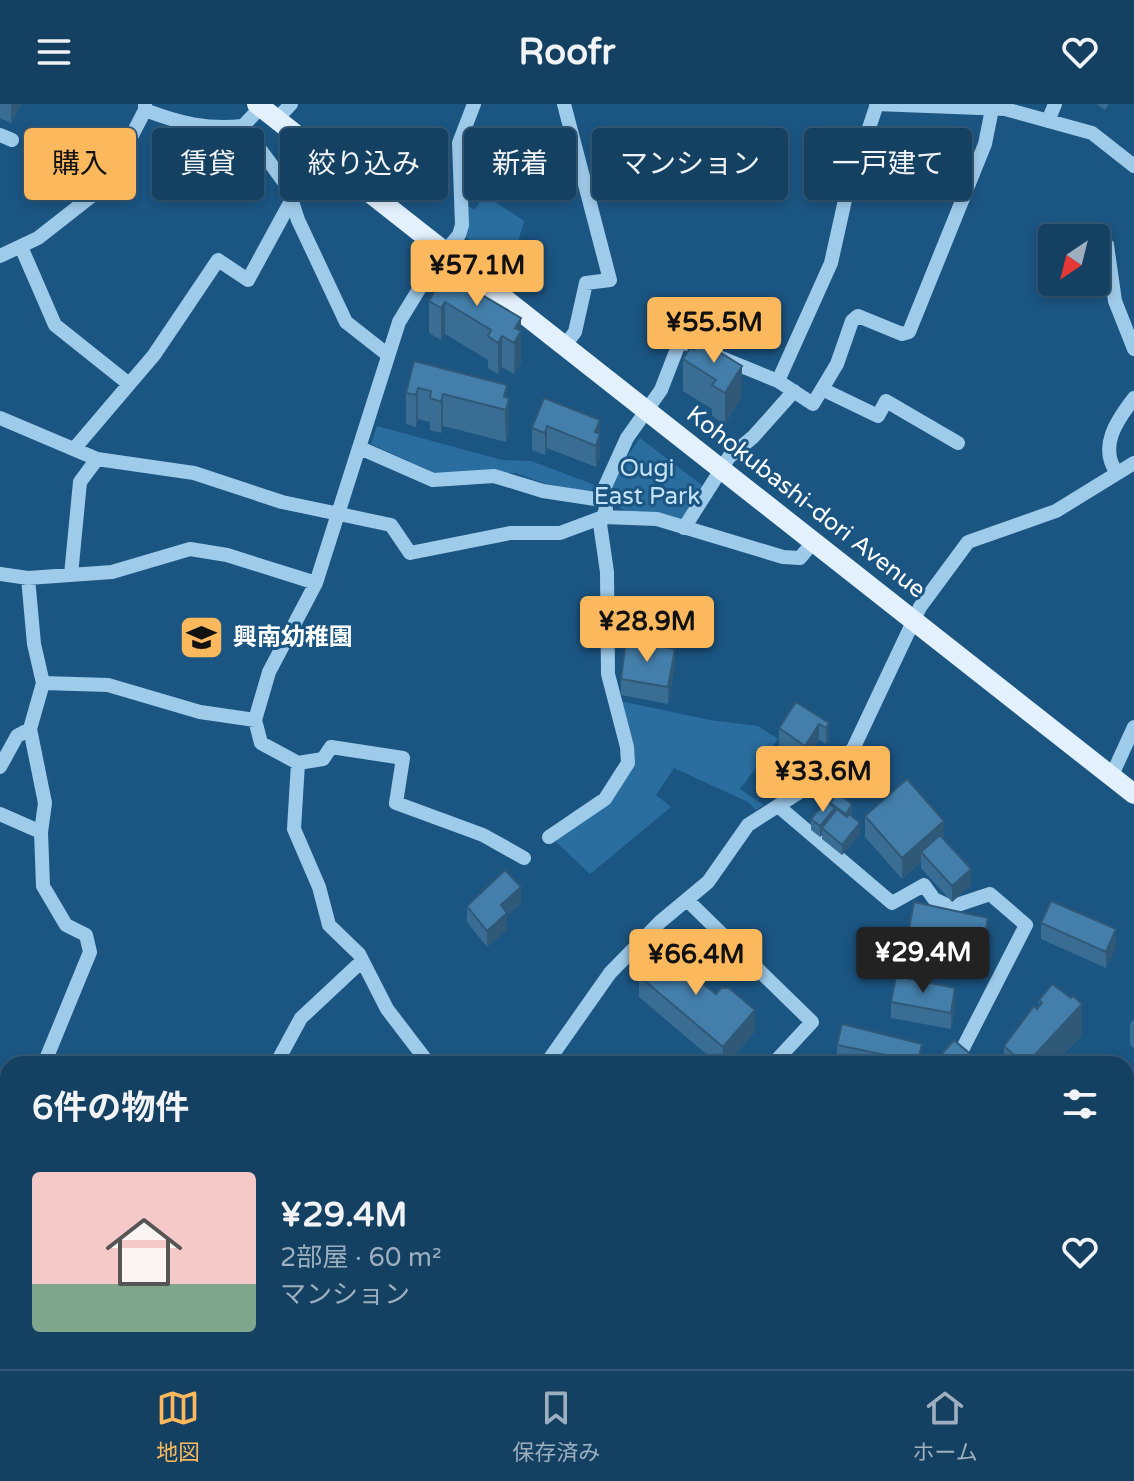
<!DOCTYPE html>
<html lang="ja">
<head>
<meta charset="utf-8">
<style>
	:root { --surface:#144062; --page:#1d4768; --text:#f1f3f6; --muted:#9dafbe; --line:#335977; --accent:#fcb85c }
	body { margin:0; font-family:"Varela Round","Noto Sans JP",sans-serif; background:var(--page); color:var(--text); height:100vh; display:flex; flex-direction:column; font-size:30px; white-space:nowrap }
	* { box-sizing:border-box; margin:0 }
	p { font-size:26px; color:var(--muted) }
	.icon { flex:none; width:44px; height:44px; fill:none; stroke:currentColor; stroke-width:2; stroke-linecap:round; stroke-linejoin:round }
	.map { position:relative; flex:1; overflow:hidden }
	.drawer { position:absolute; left:0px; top:952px; width:1134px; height:314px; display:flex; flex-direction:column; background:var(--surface); border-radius:24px 24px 0 0; box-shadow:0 4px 12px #0003,0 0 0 2px var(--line) }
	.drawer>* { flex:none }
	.top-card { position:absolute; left:24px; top:24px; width:1086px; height:72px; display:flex; gap:16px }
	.needle { width:52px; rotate:215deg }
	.tools { position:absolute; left:1038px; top:120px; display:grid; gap:16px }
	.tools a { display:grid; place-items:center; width:72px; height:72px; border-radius:8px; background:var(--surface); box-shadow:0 4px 12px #0003,0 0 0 2px var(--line); font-size:40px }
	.price { position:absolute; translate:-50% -68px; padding:0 18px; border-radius:8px; background:var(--accent); color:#111; font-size:26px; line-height:52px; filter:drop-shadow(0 2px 4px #0008) }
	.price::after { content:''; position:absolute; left:50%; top:48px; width:24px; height:18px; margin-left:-12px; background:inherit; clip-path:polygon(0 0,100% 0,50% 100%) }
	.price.current { background:#222; color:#fff }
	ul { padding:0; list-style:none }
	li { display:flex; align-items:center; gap:24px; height:200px; padding:0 32px }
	li span { display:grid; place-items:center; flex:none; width:224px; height:160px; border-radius:8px; color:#555 }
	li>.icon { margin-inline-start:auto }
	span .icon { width:96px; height:96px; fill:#fffc; stroke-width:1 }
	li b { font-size:34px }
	h2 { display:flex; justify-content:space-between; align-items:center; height:96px; padding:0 32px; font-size:34px }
	.tag { padding:0 28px; border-radius:8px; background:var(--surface); box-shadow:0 4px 12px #0003,0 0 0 2px var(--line); font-size:28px; line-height:72px }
	.tag.current { background:var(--accent); color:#111 }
	header { display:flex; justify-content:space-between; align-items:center; height:104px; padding:0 32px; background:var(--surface); font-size:36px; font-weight:700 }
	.dock { display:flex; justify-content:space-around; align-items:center; height:112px; border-top:2px solid var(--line); background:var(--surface); font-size:22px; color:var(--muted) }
	.dock a { display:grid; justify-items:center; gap:4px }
	.dock .current { color:var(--accent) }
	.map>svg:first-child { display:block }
	.green { fill:#2a6e9f }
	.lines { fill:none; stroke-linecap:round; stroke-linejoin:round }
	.minor { stroke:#9fcbea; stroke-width:14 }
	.major { stroke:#e3f1fe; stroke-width:20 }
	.wall { fill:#3a6d93 }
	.shaded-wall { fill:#305978 }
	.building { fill:#447fab; stroke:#305978; stroke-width:2 }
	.labels { text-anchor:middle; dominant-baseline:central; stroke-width:6; stroke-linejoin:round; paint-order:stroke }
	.park-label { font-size:24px; fill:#c4e2f8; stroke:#1b5582 }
	.street-label { font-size:24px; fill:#fff; stroke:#1b5582 }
	.poi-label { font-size:24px; font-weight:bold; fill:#fff; stroke:#1b5582; text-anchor:start }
</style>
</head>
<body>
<header><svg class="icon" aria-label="menu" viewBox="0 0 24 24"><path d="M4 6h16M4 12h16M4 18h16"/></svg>Roofr<svg class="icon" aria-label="heart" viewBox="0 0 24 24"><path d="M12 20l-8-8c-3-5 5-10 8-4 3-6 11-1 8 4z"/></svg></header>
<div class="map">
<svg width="1134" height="1265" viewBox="0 0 1134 1265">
	<rect width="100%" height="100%" fill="#1b5582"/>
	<path class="green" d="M485 91 524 117 510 166 465 132 467 101 474 106Z
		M377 322 502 356 531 357 595 381 591 388 546 380 516 369H435L371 340Z
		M640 334 703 382 682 416C657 412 619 416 608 390L622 360Z
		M620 597 710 616 758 622 778 635 740 685 764 701 756 706 748 698 674 664 656 691 671 703 590 770 553 735 632 660Z"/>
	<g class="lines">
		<path class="minor" d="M564 0 610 176 586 179 575 228 565 241
			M876 0 1005 5 1092 29 1134 62
			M145 6C179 19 207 26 243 22L261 3
			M277 15 291 0
			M1048 17 1055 0
			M243 22 287 82 298 116 346 218 388 251
			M0 31 12 36
			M1107 141 1115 197 1134 245
			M22 145 55 221 129 280
			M0 152 38 134 107 80 145 6V0
			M778 277 831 159 845 96 877 0
			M824 286 878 312 886 297 958 339
			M0 314 97 355 194 369 282 398 391 421 410 449 510 429H560L603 413 657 415 783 453 800 454 814 437
			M360 344 433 376 494 372 543 387 602 396
			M74 345 154 251 218 156 248 176 291 97
			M1117 369C1098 343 1117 316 1134 294
			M684 424 729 353 753 333 794 287
			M0 470 28 474 112 468 190 445 227 451 316 479
			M71 471 80 378 97 355
			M28 474 34 540 43 579 30 625 45 699 41 728 43 782 66 821 86 831 90 848 44 960
			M43 579 108 581 200 608 255 616
			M298 659 323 655 331 643 403 654 396 699 483 731 524 754
			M0 663 17 632 30 625
			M1112 671 1134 623
			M778 702 892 799 924 781 934 795 951 803 990 790 1026 821 963 944 949 960
			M0 710 41 728
			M549 733 605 695 628 659 627 643 608 570 607 468 600 420 606 405 603 387 627 334 661 286 680 237 778 277 813 300 837 260 852 217 858 212 902 230 909 228 985 40 992 5
			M687 796 812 918 773 960
			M276 960 301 914 362 857
			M429 960 387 905 359 850 329 821 319 783 294 725 298 659 261 639 255 616 269 568 316 479 399 218 435 159 459 131 462 121 459 39 474 0
			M546 960 610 869 660 818 708 778 748 721 820 675 853 645 920 503 968 438 1056 407 1134 359
			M0 1032 8 1033
			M1126 1100 1134 1109
			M211 1258 244 1265
			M742 1258 757 1265
			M1051 1258 1068 1265
			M27 1265 38 1258
			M137 1265V1258
			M437 1265 441 1258
			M724 1265 726 1258
			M947 1265 953 1258"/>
		<path class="major" d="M257 0 1134 690"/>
	</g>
	<path class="wall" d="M0 0H21L11 19 0 14Z
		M1097 0H1109L1105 6Z
		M198 43 196 46 200 57 196 66 189 60V56L179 68 174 71 168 67V56Z
		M445 169 521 214V259L514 270 502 263 498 270 488 264V256L445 230 441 236 429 229V197Z
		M694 246 742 293 725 320 712 312V305L683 287V255Z
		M414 257 507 294 509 326 506 338 443 322 441 329 430 326V318L418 315 416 323 406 320V289Z
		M600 316V352L596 363 547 344 545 351 532 346V324Z
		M675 561 668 600 621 591V575Z
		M829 619V635L826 640 819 636 805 658 779 641V624Z
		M830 699 852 711V712L860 730 842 751 822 735V731L820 733 811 726V715L830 700Z
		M865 712 944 736 971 781 952 798 921 764V758L902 775 865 733Z
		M521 799 507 811V826L487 843 467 818V802Z
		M1041 819 1116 842 1106 864 1041 835Z
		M909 824 988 830 983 856 909 840Z
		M639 861 755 927 727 960H718L639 893Z
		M1039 896 1082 931 1055 960H1004V942L1039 903Z
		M891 898 955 900 951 925 891 914Z
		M1134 914V944L1130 941V920Z
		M842 920 922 960H837V941Z
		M940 952 982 960H940Z
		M1134 978V1035L1126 1027V985Z
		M0 1051 8 1054V1096L0 1093Z
		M1126 1147 1133 1152 1134 1150V1203L1130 1208 1126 1205Z"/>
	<path class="shaded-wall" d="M11 0H21L11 19Z
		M198 32V43L179 68 174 71V60Z
		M445 198V230L441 236V204Z
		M521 214V259L514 270 515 224Z
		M502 232V263L498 270V239Z
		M742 262V293L725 320V289Z
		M507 281V300L509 294V326L506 338 504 293Z
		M418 284V315L416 323V291Z
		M443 290V322L441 329V298Z
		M600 316V352L596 363 595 328Z
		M547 322V344L545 351V329Z
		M675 545V561L668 600V583Z
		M829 619V635L826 640V624Z
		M819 620V636L805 658V642Z
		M852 700V711L846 720V710Z
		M835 704V715L822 724V731L820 733V722Z
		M944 717V738L921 748V758L902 775V754Z
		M860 719V730L842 751V741Z
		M971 765V781L952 798V782Z
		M521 783V799L507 811V826L487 843V827L501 801Z
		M988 814V830L983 856V839Z
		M1116 825V842L1106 864V848Z
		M955 884V900L951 925V909Z
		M1082 900V931L1055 960H1023Z
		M755 906V927L727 960H723V943Z
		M922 940V960H917Z
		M1134 1187V1203L1130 1208V1192Z"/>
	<path class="building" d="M187 24 198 32 179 58 174 60 168 56 169 50Z
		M196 45 200 52 196 60 189 55Z
		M445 169 521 214 515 224 521 227 514 239 502 232 498 239 488 232 491 226 445 198 441 204 429 197Z
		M700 236 742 262 725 289 712 281 716 276 683 255 690 244 694 246Z
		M414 257 507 281 504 293 509 294 506 306 443 290 441 298 430 294 431 287 418 284 416 291 406 289Z
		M544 294 600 316 595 328 600 330 596 342 547 322 545 329 532 324Z
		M626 536 675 545 668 583 621 575Z
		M796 598 829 619 826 624 819 620 805 642 779 624Z
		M907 675 944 717 902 754 865 712Z
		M837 689 852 700 846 710 830 699Z
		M826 697 835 704 820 722 811 715Z
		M837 705 847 713 849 710 860 719 842 741 822 724Z
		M940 731 971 765 952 782 921 748Z
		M505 766 521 783 501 801 507 809 487 827 467 802Z
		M1051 797 1116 825 1106 848 1041 819Z
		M914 798 988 814 983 839 909 824Z
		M655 842 716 890 721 884H729L755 906 723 943 639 872 644 865 639 861Z
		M896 872 955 884 951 909 891 898Z
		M1052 880 1071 894 1073 892 1082 900 1029 957 1023 959 1004 942 1034 902 1037 905 1042 899 1039 896Z
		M842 920 922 940 917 960 904 958 905 955 837 941Z
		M954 936 982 960H954L951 957 949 960 940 952Z
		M1133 977 1134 978V1004L1126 996V985Z
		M0 1051 8 1054V1080L0 1077Z
		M1126 1147 1134 1153V1187L1130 1192 1126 1189Z
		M590 1258H642L662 1265H587Z
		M971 1258 979 1265H966Z"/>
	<defs>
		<symbol id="school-square" viewBox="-11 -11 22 22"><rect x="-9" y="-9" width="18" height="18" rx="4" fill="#fcb85c" stroke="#1b5582"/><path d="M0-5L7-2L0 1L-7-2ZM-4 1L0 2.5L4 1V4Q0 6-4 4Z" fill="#111"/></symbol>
	</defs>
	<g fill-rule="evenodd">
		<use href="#school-square" x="176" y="508" width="51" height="51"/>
	</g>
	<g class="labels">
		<g class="park-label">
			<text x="647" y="364">Ougi<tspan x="647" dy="28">East Park</tspan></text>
		</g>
		<g class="street-label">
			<text transform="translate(806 398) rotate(38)">Kohokubashi-dori Avenue</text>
		</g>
		<g class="poi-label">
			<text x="233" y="533">興南幼稚園</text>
		</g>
	</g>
</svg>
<div class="tools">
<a><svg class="needle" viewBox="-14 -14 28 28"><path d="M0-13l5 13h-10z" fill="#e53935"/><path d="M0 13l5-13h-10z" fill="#9dafbe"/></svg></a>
</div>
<b class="price" style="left:477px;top:204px">¥57.1M</b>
<b class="price" style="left:714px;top:261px">¥55.5M</b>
<b class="price" style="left:647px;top:560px">¥28.9M</b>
<b class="price" style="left:823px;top:710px">¥33.6M</b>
<b class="price current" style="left:923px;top:891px">¥29.4M</b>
<b class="price" style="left:696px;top:893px">¥66.4M</b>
<div class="top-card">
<a class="tag current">購入</a>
<a class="tag">賃貸</a>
<a class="tag">絞り込み</a>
<a class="tag">新着</a>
<a class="tag">マンション</a>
<a class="tag">一戸建て</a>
</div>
<section class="drawer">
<h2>6件の物件<svg class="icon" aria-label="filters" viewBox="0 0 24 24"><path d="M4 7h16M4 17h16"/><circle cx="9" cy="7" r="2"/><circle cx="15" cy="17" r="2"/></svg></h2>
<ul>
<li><span style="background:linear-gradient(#f6c9c9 70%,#7fa58c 0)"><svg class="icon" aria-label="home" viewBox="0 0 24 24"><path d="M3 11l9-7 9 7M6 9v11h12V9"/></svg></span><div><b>¥29.4M</b><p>2部屋 · 60 m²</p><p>マンション</p></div><svg class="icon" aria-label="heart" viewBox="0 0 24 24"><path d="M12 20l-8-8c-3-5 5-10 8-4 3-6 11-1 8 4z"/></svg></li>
</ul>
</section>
</div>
<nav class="dock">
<a class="current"><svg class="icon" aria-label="map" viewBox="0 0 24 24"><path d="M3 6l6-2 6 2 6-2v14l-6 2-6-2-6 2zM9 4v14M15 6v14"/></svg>地図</a>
<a><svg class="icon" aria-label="saved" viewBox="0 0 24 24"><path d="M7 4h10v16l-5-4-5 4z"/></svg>保存済み</a>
<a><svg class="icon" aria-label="home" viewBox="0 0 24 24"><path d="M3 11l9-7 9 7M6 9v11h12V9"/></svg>ホーム</a>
</nav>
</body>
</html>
